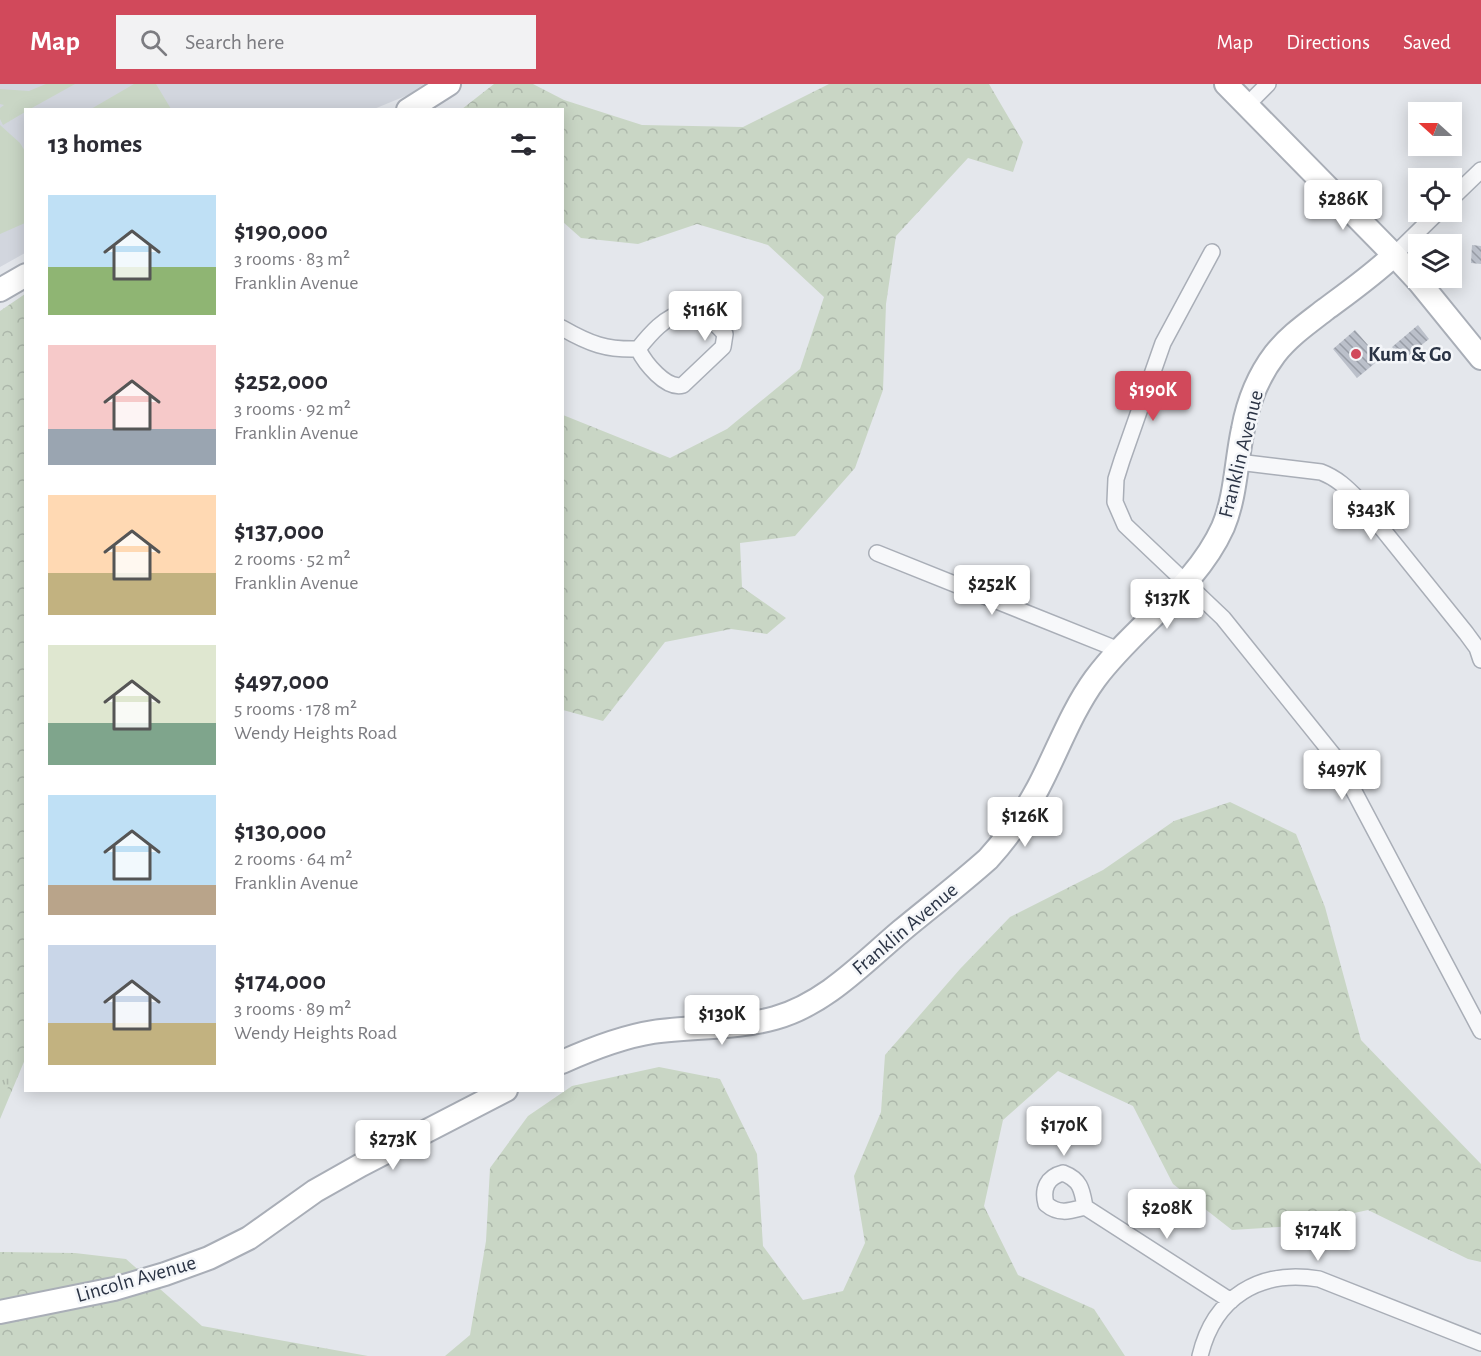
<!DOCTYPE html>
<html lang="en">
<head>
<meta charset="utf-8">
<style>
	:root { --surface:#fff; --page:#f2f2f3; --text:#2b2b33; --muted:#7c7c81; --accent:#d1495b }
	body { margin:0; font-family:"Alegreya Sans",sans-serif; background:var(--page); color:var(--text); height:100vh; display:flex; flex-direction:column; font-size:22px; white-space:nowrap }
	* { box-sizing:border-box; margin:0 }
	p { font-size:20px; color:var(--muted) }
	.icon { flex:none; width:33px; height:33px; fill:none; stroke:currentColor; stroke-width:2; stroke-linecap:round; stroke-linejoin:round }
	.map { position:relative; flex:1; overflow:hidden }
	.sheet { position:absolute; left:24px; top:24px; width:540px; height:984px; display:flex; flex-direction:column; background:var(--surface); border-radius:0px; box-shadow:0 3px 15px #0003 }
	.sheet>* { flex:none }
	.needle { width:39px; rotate:291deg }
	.fabs { position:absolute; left:1408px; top:18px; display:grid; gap:12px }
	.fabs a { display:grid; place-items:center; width:54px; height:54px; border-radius:0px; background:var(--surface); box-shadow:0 3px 15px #0003; font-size:30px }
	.price { position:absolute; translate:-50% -51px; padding:0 14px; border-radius:6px; background:#fff; color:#222; font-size:20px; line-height:39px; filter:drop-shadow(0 2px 3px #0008) }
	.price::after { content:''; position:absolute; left:50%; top:36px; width:18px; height:14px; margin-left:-9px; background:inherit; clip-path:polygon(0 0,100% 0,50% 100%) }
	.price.active { background:var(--accent); color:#fff }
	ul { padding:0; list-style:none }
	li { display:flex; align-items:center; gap:18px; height:150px; padding:0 24px }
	li span { display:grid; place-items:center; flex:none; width:168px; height:120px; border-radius:0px; color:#555 }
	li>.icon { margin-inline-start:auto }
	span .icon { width:72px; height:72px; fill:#fffc; stroke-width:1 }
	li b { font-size:26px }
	h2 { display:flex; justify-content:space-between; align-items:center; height:72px; padding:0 24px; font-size:26px }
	header { display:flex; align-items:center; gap:36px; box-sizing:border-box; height:84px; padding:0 30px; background:var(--accent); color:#fff }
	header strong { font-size:28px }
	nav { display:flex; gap:33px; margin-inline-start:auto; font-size:21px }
	.search { width:420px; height:54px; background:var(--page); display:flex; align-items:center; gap:15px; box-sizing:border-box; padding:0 21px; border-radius:0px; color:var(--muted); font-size:22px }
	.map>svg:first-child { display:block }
	.built { fill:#d2d6de }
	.forest { fill:url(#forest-crowns) }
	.park { fill:url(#park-tufts) }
	.pitch { fill:#c9d6c5 }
	.building { fill:url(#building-back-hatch) }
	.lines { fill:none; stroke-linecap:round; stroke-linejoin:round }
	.street-casing { stroke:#a9aeb7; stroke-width:18 }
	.secondary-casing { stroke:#a9aeb7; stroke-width:26 }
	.street { stroke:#f7f8fa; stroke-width:15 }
	.secondary { stroke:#fff; stroke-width:22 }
	.poi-dot { fill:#d1495b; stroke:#f4f6f9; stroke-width:2 }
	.labels { text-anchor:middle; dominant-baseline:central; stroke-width:5; stroke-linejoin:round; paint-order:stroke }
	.poi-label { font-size:21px; font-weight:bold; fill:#2b3445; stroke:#f4f6f9; text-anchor:start }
	.street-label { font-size:21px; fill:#2b3445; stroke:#f4f6f9 }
</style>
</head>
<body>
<header>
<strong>Map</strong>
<div class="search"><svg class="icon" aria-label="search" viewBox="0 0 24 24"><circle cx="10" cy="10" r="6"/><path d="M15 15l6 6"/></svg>Search here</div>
<nav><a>Map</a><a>Directions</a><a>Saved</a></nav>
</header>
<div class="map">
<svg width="1481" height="1272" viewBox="0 0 1481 1272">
	<defs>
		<pattern id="forest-crowns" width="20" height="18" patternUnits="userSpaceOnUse" patternTransform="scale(1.5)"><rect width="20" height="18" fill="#c9d6c5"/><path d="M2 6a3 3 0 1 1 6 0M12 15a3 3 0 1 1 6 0" fill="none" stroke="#adb8ab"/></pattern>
		<pattern id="park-tufts" width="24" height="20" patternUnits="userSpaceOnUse" patternTransform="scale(1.5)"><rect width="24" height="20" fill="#c9d6c5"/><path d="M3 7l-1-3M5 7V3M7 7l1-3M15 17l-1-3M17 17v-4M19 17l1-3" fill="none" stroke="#adb8ab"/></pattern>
		<pattern id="building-back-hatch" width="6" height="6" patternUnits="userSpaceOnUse" patternTransform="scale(1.5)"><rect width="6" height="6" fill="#bbc0ca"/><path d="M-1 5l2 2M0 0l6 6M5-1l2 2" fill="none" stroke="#989da6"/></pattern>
	</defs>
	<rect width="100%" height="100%" fill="#e4e7ec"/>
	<path class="built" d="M0 0H424L408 11 374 25 26 26 25 169 0 183Z"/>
	<path class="forest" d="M494 0H533L564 16 642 41 743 43 829 0H989L1023 58 1013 88 968 74 896 152 886 220 883 306 855 384 795 452 740 459 742 503 786 534 767 550 731 545 665 558 603 637 563 626V331L670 374 727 345 800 285 824 213 768 161 697 140 638 160 581 154 563 138 562 26 462 25Z
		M25 210 26 973 0 1035V227Z
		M1230 718 1296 750 1325 823 1361 956 1481 1080V1178L1468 1175 1368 1126 1294 1142 1232 1146 1173 1100 1133 1022 1058 987 1003 1036 984 1122 1018 1191 1094 1225 1125 1272H445L470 1251 486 1157 490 1084 528 1032 572 1002 659 983 720 995 757 1070 763 1162 803 1216 843 1207 865 1159 854 1092 881 1028 885 971 960 885 1010 833 1103 786 1174 737Z
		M0 1168 75 1169 126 1175 202 1242 368 1272H0Z"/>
	<path class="park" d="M0 993 11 995 0 1024Z"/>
	<path class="pitch" d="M46 0H75L30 25 26 26 25 28 3 41 0 35V24L4 21 0 20V5L29 7Z
		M134 0H156L171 25H91Z
		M0 41 20 59 26 69 25 139 0 150Z"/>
	<path class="building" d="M1472 161 1481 162V180L1471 179Z
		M1418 241 1429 255 1403 276 1392 263Z
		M1355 246 1380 275 1357 294 1333 265Z"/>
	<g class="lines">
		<defs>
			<path id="street" d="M1247 21 1268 0
				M1452 114 1481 86
				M1212 168 1163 259 1122 376 1116 395 1115 418 1125 441 1223 534 1338 677 1481 947
				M1394 171 1438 128
				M685 228C705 230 712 235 725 250L723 263 683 301C666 306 645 279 638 265 650 250 665 232 685 228Z
				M562 244C590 260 606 266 638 265
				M1238 378 1321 388C1337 394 1347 404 1359 416L1466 549 1477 564 1481 576
				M877 469 1119 566
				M1063 1089C1081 1096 1082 1106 1085 1123 1070 1127 1059 1131 1046 1120 1042 1105 1047 1093 1063 1089Z
				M1085 1123 1231 1217
				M1200 1272C1214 1213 1260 1185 1319 1195L1481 1259"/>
			<path id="secondary" d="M1226 0 1394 171 1420 199 1481 274
				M408 26 449 0
				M0 206 26 191
				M562 978C591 965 621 953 653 948 693 942 736 945 775 934 825 920 862 880 901 847 930 823 960 800 988 775 1008 753 1024 730 1038 704 1057 668 1071 628 1095 595 1134 542 1195 505 1223 443 1236 412 1236 377 1243 345 1248 318 1259 291 1275 270 1289 252 1308 239 1326 225 1349 208 1373 191 1394 171
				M0 1228 114 1205 165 1190 209 1174 249 1154 315 1107 361 1081 506 1006"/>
		</defs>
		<use href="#street" class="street-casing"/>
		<use href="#secondary" class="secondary-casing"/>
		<use href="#street" class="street"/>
		<use href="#secondary" class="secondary"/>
	</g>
	<circle class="poi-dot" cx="1356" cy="270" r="6"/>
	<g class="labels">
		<g class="poi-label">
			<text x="1368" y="270">Kum &amp; Go</text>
		</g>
		<g class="street-label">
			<text transform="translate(1241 370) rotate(-76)">Franklin Avenue</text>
			<text transform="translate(905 845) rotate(-40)">Franklin Avenue</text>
			<text transform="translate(136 1195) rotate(-16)">Lincoln Avenue</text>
		</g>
	</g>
</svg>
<div class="fabs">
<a><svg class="needle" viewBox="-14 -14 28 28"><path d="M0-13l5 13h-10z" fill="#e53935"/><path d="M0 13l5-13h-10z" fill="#7c7c81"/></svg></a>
<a><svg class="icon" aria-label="locate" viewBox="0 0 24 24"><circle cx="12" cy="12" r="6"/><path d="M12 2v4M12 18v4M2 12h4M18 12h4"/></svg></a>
<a><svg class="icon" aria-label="layers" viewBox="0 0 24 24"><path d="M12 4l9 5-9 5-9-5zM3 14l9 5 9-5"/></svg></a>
</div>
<b class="price" style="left:1343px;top:147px">$286K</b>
<b class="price" style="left:705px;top:258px">$116K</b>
<b class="price active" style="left:1153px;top:338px">$190K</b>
<b class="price" style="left:1371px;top:457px">$343K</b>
<b class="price" style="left:992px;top:532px">$252K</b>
<b class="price" style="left:1167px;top:546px">$137K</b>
<b class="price" style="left:1342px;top:717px">$497K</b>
<b class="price" style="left:1025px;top:764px">$126K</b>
<b class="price" style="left:722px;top:962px">$130K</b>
<b class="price" style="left:1064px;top:1073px">$170K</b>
<b class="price" style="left:393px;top:1087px">$273K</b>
<b class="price" style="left:1167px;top:1156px">$208K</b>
<b class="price" style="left:1318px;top:1178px">$174K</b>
<section class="sheet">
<h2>13 homes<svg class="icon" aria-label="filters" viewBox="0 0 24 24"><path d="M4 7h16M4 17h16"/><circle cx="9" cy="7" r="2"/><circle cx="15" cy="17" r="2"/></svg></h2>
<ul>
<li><span style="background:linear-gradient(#bfe0f5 60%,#8fb573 0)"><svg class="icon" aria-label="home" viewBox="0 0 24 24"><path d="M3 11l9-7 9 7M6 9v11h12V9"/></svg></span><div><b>$190,000</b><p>3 rooms · 83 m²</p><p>Franklin Avenue</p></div></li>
<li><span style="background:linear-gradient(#f6c9c9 70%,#9aa5b1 0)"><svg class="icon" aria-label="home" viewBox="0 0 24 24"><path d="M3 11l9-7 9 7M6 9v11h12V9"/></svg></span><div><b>$252,000</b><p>3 rooms · 92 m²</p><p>Franklin Avenue</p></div></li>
<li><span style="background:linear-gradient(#ffd9b3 65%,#c2b280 0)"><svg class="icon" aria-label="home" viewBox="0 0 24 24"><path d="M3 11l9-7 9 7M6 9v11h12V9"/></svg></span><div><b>$137,000</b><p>2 rooms · 52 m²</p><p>Franklin Avenue</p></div></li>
<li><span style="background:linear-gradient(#dfe7d0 65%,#7fa58c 0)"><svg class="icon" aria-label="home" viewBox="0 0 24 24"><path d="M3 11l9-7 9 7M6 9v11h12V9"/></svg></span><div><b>$497,000</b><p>5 rooms · 178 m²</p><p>Wendy Heights Road</p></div></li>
<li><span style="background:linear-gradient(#bfe0f5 75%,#b9a48a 0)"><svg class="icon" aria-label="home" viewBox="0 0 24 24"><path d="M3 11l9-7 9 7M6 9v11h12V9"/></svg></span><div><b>$130,000</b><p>2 rooms · 64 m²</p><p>Franklin Avenue</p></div></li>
<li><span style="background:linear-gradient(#c9d6e8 65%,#c2b280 0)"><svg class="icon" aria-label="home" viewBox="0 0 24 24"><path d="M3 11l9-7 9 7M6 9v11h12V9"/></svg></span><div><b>$174,000</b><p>3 rooms · 89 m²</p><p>Wendy Heights Road</p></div></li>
</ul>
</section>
</div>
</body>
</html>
